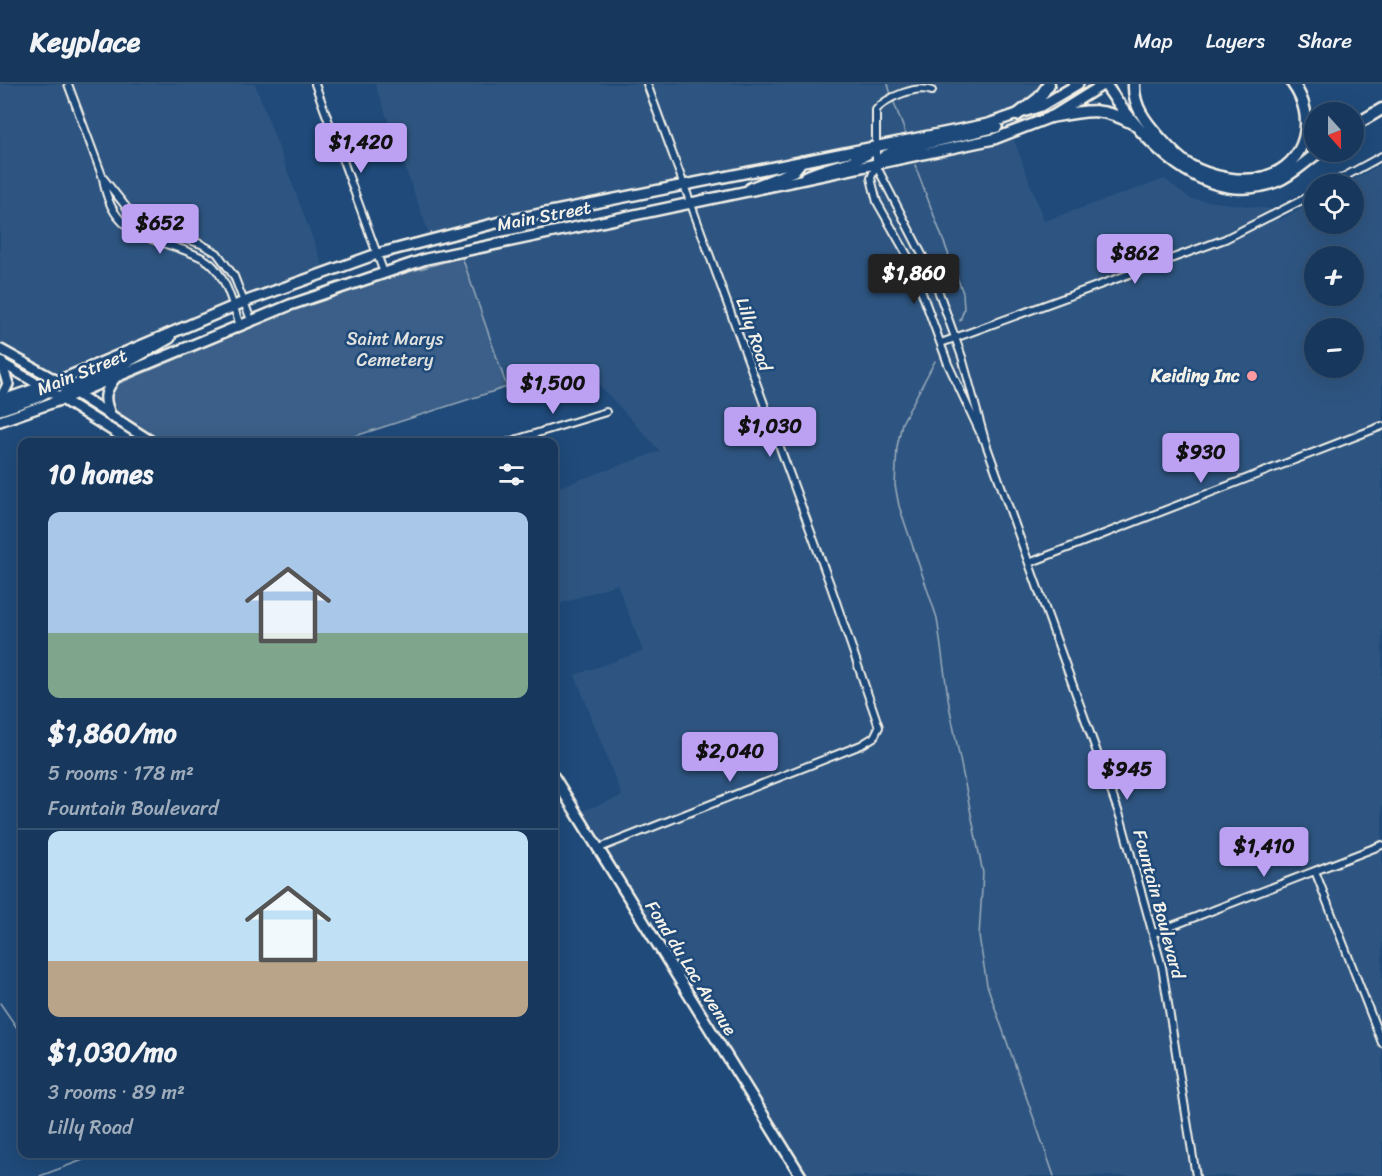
<!DOCTYPE html>
<html lang="en">
<head>
<meta charset="utf-8">
<style>
	:root { --surface:#17385c; --page:#244365; --text:#f1f3f6; --muted:#9eacbb; --line:#365272; --accent:#bca0f2 }
	body { margin:0; font-family:Sriracha,sans-serif; background:var(--page); color:var(--text); height:100vh; display:flex; flex-direction:column; font-size:22px; white-space:nowrap }
	* { box-sizing:border-box; margin:0 }
	p { font-size:20px; color:var(--muted) }
	.icon { flex:none; width:33px; height:33px; fill:none; stroke:currentColor; stroke-width:2; stroke-linecap:round; stroke-linejoin:round }
	.map { position:relative; flex:1; overflow:hidden }
	.panel { position:absolute; left:18px; top:354px; width:540px; height:720px; display:flex; flex-direction:column; background:var(--surface); border-radius:12px; box-shadow:0 6px 24px #0002,0 0 0 2px var(--line) }
	.panel>* { flex:none }
	.needle { width:39px; rotate:159deg }
	.controls { position:absolute; left:1304px; top:18px; display:grid; gap:12px }
	.controls a { display:grid; place-items:center; width:60px; height:60px; border-radius:50%; background:var(--surface); box-shadow:0 6px 24px #0002,0 0 0 2px var(--line); font-size:30px }
	.price { position:absolute; translate:-50% -51px; padding:0 14px; border-radius:6px; background:var(--accent); color:#111; font-size:20px; line-height:39px; filter:drop-shadow(0 2px 3px #0008) }
	.price::after { content:''; position:absolute; left:50%; top:36px; width:18px; height:14px; margin-left:-9px; background:inherit; clip-path:polygon(0 0,100% 0,50% 100%) }
	.price.active { background:#222; color:#fff }
	ul { padding:0; list-style:none }
	li { display:grid; align-content:center; gap:12px; height:318px; padding:0 30px }
	li+li { border-top:2px solid var(--line) }
	li span { display:grid; place-items:center; height:186px; border-radius:12px; color:#555 }
	li>.icon { margin-inline-start:auto }
	span .icon { width:108px; height:108px; fill:#fffc; stroke-width:1 }
	li b { font-size:26px }
	h2 { display:flex; justify-content:space-between; align-items:center; height:72px; padding:0 30px; font-size:26px }
	header { display:flex; align-items:center; gap:36px; box-sizing:border-box; height:84px; padding:0 30px; background:var(--surface); border-bottom:2px solid var(--line) }
	header strong { font-size:28px }
	nav { display:flex; gap:33px; margin-inline-start:auto; font-size:21px }
	.map>svg:first-child { display:block }
	.built { fill:#2d5581; fill-rule:evenodd }
	.green { fill:#3a5f88; stroke:#97a8b8; stroke-width:1.5 }
	.lines { fill:none; stroke-linecap:round; stroke-linejoin:round }
	.stream { stroke:#9cacbb; stroke-width:1.5 }
	.street-casing { stroke:#f4f1e8; stroke-width:10 }
	.secondary-casing { stroke:#f4f1e8; stroke-width:13 }
	.primary-casing { stroke:#f4f1e8; stroke-width:14 }
	.highway-casing { stroke:#f4f1e8; stroke-width:15 }
	.street { stroke:#1f4a7a; stroke-width:6 }
	.secondary { stroke:#1f4a7a; stroke-width:8 }
	.primary { stroke:#1f4a7a; stroke-width:9 }
	.highway { stroke:#1f4a7a; stroke-width:10 }
	.poi-dot { fill:#ff9aa2; stroke:#1f4a7a; stroke-width:2 }
	.labels { text-anchor:middle; dominant-baseline:central; stroke-width:5; stroke-linejoin:round; paint-order:stroke }
	.street-label { font-size:18px; fill:#f4f1e8; stroke:#1f4a7a }
	.park-label { font-size:18px; fill:#e1e2de; stroke:#1f4a7a }
	.poi-label { font-size:18px; font-weight:bold; fill:#f4f1e8; stroke:#1f4a7a; text-anchor:end }
</style>
</head>
<body>
<header>
<strong>Keyplace</strong>
<nav><a>Map</a><a>Layers</a><a>Share</a></nav>
</header>
<div class="map">
<svg width="1382" height="1092" viewBox="0 0 1382 1092">
	<rect width="100%" height="100%" fill="#1f4a7a"/>
	<filter id="ink" filterUnits="userSpaceOnUse"><feTurbulence type="fractalNoise" baseFrequency=".0167" numOctaves="2"/><feDisplacementMap in="SourceGraphic" scale="12" xChannelSelector="R" yChannelSelector="G"/><feConvolveMatrix kernelMatrix="1 2 1 2 8 2 1 2 1" color-interpolation-filters="sRGB"/></filter>
	<g filter="url(#ink)">
		<path class="built" d="M0 0H255L323 182 62 289 50 288 0 259Z
			M375 0H1039L1035 13 1016 26 985 35 571 118 429 150Z
			M1014 56 1044 137 1165 95 1191 115 1271 125 1280 136 1314 117V140H1353V100H1345L1382 80V1092H807L582 727 622 712 575 591 643 567 617 500 554 522V405L660 367 580 280 507 303 462 173 905 81ZM1314 172H1353V212H1314ZM1314 244H1353V284H1314Z"/>
		<path class="green" d="M462 173 507 303 337 358H162L110 323 108 310 115 301 295 225 370 199Z"/>
		<g class="lines">
			<path class="stream" d="M888 0 891 11
				M893 16 905 48
				M915 81 963 209 964 225 960 237
				M935 277 902 339 897 363 895 401 899 422 937 534 949 621 983 789 979 852 987 901 1054 1092
				M0 919 22 951
				M40 1092 99 1070"/>
			<defs>
				<path id="street" d="M68 0 103 94C110 144 138 151 181 165 191 169 202 172 210 179 227 194 232 220 240 241
					M315 0 384 189
					M932 7C917 1 886 13 876 26V81L871 94 877 118 910 176 948 280 983 355
					M876 81 933 192 962 273 986 360 1121 735 1162 883 1196 1092
					M104 95 138 138 201 160 217 169 234 192 251 236
					M1331 100 1382 72
					M941 259 1225 155 1314 110
					M508 358 606 328
					M1029 479 1382 342
					M597 765 861 661 874 653 879 643 831 503 647 0
					M1315 787 1382 959
					M1154 849 1382 761"/>
				<path id="secondary" d="M0 265 58 297
					M0 278 41 302"/>
				<path id="primary" d="M876 81 884 72 892 68 997 43
					M805 93C825 82 865 78 876 63
					M750 104 794 87 802 77
					M41 302 131 358
					M74 308 152 358
					M0 316 8 300 1 278
					M60 316 68 304 126 279 170 254
					M0 317 58 297 244 218 377 170 500 138 988 40 1041 22 1078 0
					M0 326 36 314 51 306
					M111 332C103 315 104 308 115 294
					M0 337 60 316 290 221 426 175 994 55 1051 33 1104 0
					M554 693 801 1092"/>
				<path id="highway" d="M1105 0C1141 54 1203 126 1277 97 1292 91 1306 77 1319 68
					M1134 0C1133 22 1145 37 1159 53 1168 63 1177 74 1189 81 1210 93 1242 100 1265 93 1308 80 1317 33 1293 0
					M1017 31 1039 14 1049 0
					M1051 33C1087 26 1101 22 1134 40
					M1353 42 1382 25"/>
			</defs>
			<use href="#street" class="street-casing"/>
			<use href="#secondary" class="secondary-casing"/>
			<use href="#primary" class="primary-casing"/>
			<use href="#highway" class="highway-casing"/>
			<use href="#street" class="street"/>
			<use href="#secondary" class="secondary"/>
			<use href="#primary" class="primary"/>
			<use href="#highway" class="highway"/>
		</g>
	</g>
	<circle class="poi-dot" cx="1252" cy="292" r="6"/>
	<g class="labels">
		<g class="street-label">
			<text transform="translate(544 132) rotate(-11)">Main Street</text>
			<text transform="translate(754 250) rotate(71)">Lilly Road</text>
			<text transform="translate(82 288) rotate(-22)">Main Street</text>
			<text transform="translate(1159 820) rotate(75)">Fountain Boulevard</text>
			<text transform="translate(691 884) rotate(58)">Fond du Lac Avenue</text>
		</g>
		<g class="park-label">
			<text x="395" y="255">Saint Marys<tspan x="395" dy="21">Cemetery</tspan></text>
		</g>
		<g class="poi-label">
			<text x="1240" y="292">Keiding Inc</text>
		</g>
	</g>
</svg>
<div class="controls">
<a><svg class="needle" viewBox="-14 -14 28 28"><path d="M0-13l5 13h-10z" fill="#e53935"/><path d="M0 13l5-13h-10z" fill="#9eacbb"/></svg></a>
<a><svg class="icon" aria-label="locate" viewBox="0 0 24 24"><circle cx="12" cy="12" r="6"/><path d="M12 2v4M12 18v4M2 12h4M18 12h4"/></svg></a>
<a>+</a>
<a>−</a>
</div>
<b class="price" style="left:361px;top:90px">$1,420</b>
<b class="price" style="left:160px;top:171px">$652</b>
<b class="price" style="left:1135px;top:201px">$862</b>
<b class="price active" style="left:914px;top:221px">$1,860</b>
<b class="price" style="left:553px;top:331px">$1,500</b>
<b class="price" style="left:770px;top:374px">$1,030</b>
<b class="price" style="left:1201px;top:400px">$930</b>
<b class="price" style="left:730px;top:699px">$2,040</b>
<b class="price" style="left:1127px;top:717px">$945</b>
<b class="price" style="left:1264px;top:794px">$1,410</b>
<section class="panel">
<h2>10 homes<svg class="icon" aria-label="filters" viewBox="0 0 24 24"><path d="M4 7h16M4 17h16"/><circle cx="9" cy="7" r="2"/><circle cx="15" cy="17" r="2"/></svg></h2>
<ul>
<li><span style="background:linear-gradient(#a9c7e8 65%,#7fa58c 0)"><svg class="icon" aria-label="home" viewBox="0 0 24 24"><path d="M3 11l9-7 9 7M6 9v11h12V9"/></svg></span><div><b>$1,860/mo</b><p>5 rooms · 178 m²</p><p>Fountain Boulevard</p></div></li>
<li><span style="background:linear-gradient(#bfe0f5 70%,#b9a48a 0)"><svg class="icon" aria-label="home" viewBox="0 0 24 24"><path d="M3 11l9-7 9 7M6 9v11h12V9"/></svg></span><div><b>$1,030/mo</b><p>3 rooms · 89 m²</p><p>Lilly Road</p></div></li>
</ul>
</section>
</div>
</body>
</html>
